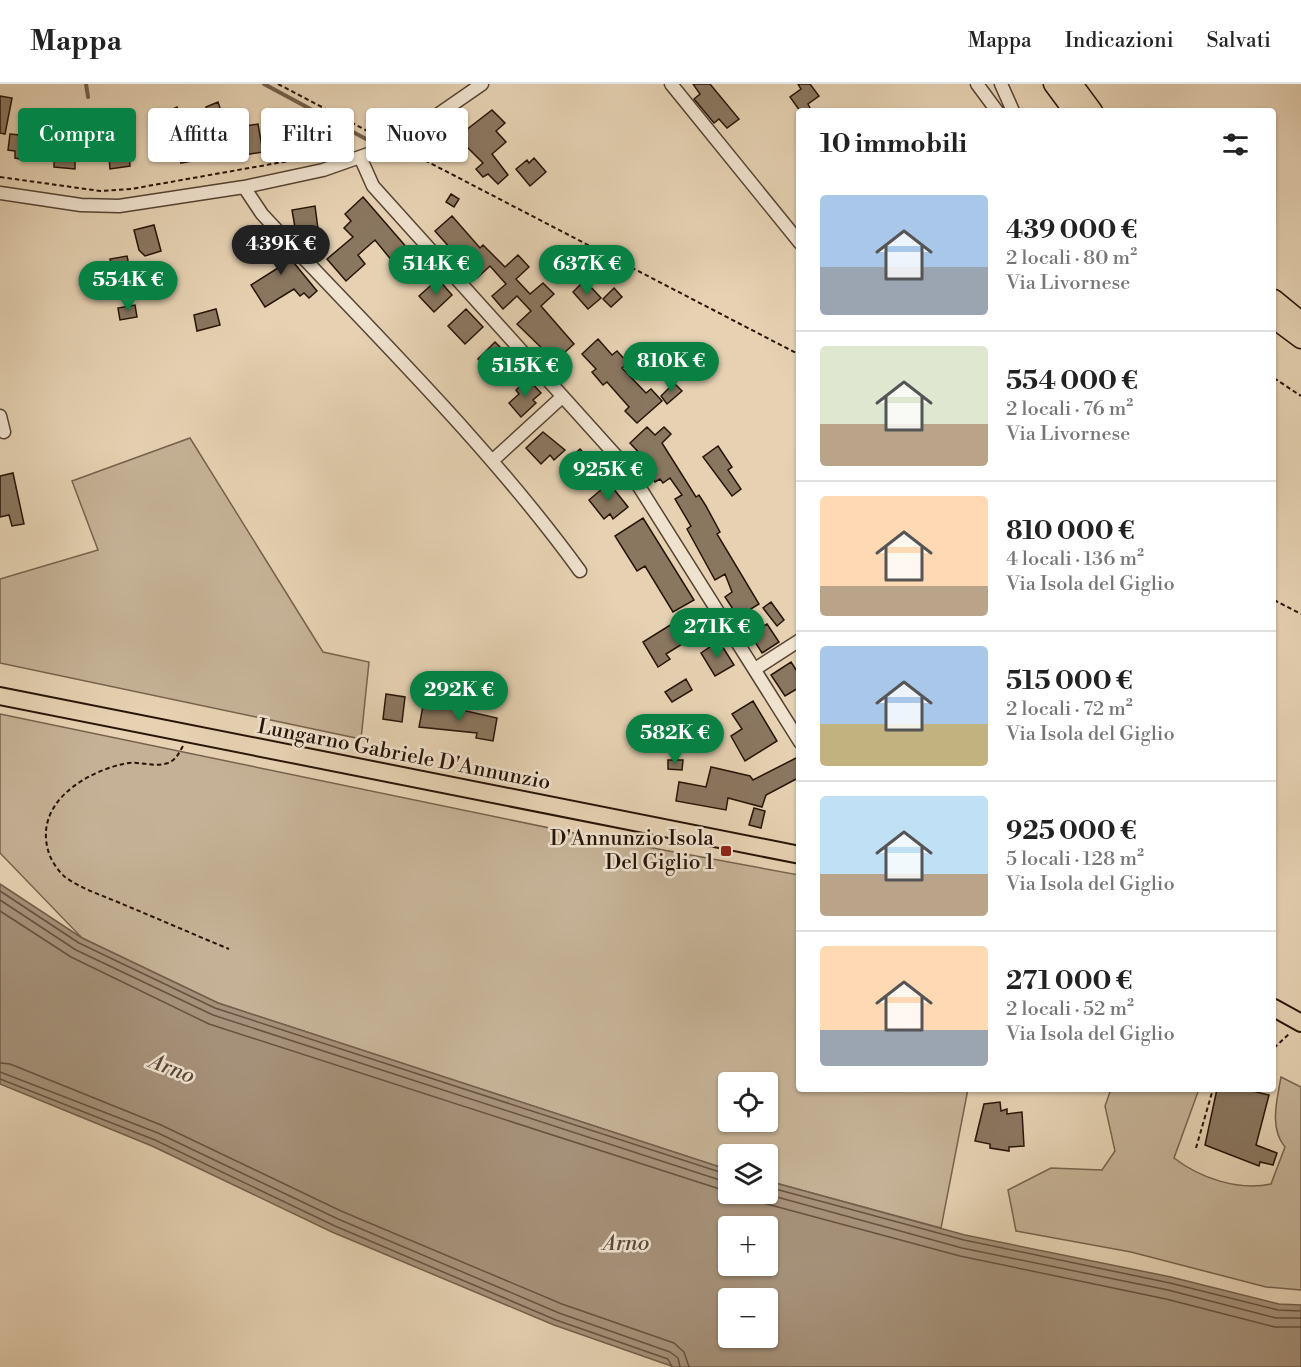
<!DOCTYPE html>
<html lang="it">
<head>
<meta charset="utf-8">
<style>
	:root { --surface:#fff; --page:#f6f6f6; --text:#222; --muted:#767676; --line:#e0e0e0; --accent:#0b8043 }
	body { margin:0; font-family:"Libre Bodoni",serif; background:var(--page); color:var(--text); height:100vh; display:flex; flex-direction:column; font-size:22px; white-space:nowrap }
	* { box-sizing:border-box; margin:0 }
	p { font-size:20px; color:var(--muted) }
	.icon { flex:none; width:33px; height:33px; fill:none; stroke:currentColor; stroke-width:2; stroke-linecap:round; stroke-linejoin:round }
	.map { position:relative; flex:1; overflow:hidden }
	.side { position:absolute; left:796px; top:24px; width:480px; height:984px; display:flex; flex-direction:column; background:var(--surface); border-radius:6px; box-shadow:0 2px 4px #0004 }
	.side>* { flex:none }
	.top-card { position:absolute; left:18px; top:24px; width:570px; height:54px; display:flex; gap:12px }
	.buttons { position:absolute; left:718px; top:988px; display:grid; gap:12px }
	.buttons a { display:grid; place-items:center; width:60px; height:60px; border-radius:6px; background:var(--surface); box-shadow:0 2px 4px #0004; font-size:30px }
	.price { position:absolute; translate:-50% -51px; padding:0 14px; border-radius:21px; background:var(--accent); color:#fff; font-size:20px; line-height:39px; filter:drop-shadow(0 2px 3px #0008) }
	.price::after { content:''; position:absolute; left:50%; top:36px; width:18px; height:14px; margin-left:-9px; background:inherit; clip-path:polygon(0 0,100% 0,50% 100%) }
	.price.selected { background:#222; color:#fff }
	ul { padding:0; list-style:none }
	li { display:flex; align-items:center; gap:18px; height:150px; padding:0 24px }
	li+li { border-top:2px solid var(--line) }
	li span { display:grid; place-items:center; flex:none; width:168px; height:120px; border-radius:6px; color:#555 }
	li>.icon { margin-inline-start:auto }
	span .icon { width:72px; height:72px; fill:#fffc; stroke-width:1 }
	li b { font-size:26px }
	h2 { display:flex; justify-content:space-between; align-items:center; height:72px; padding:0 24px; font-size:26px }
	.chip { padding:0 21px; border-radius:6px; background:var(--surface); box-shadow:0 2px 4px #0004; font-size:21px; line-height:54px }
	.chip.selected { background:var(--accent); color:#fff }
	header { display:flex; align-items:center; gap:36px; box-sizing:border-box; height:84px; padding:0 30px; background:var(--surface); border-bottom:2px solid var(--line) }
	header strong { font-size:28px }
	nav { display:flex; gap:33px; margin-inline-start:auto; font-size:21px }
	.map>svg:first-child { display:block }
	.green { fill:#c5b296; stroke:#76634e; stroke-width:1.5; fill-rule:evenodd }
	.water { fill:#a59179; stroke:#725f4b; stroke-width:1.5; fill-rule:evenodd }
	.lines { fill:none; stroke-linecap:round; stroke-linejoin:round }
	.shore { stroke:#665240; stroke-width:1.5 }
	.stream { stroke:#725f4b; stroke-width:4 }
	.building { fill:#8a7760; stroke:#261407; stroke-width:1.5 }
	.minor-casing { stroke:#564432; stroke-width:15 }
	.major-casing { stroke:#261407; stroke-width:20 }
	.highway-casing { stroke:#261407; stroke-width:21 }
	.path { stroke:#261407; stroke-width:2; stroke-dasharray:4.5 3; stroke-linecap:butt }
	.minor { stroke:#efe2ce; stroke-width:12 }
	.major { stroke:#e6d2b3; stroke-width:16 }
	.highway { stroke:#e6d2b3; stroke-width:18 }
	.poi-dot { fill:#8f2418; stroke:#efe2ce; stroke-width:2 }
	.labels { text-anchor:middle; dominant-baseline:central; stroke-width:5; stroke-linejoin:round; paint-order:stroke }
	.street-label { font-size:21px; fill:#261407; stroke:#efe2ce }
	.poi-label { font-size:21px; fill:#261407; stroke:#efe2ce; text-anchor:end }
	.water-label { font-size:22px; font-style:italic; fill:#594635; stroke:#efe2ce }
</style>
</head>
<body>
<header>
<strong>Mappa</strong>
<nav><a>Mappa</a><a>Indicazioni</a><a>Salvati</a></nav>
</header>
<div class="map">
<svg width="1301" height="1283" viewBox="0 0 1301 1283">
	<rect width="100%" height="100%" fill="#e6d2b3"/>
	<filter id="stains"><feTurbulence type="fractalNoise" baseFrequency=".00333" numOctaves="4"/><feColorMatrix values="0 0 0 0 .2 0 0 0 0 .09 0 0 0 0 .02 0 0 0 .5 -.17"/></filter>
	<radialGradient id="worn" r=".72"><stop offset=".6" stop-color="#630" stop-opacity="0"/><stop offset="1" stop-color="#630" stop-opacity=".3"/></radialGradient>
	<path class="green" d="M190 354 323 568 369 578 361 655 0 579V495L98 466 72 397Z
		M0 630 593 753 799 791 800 1005H968L941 1144 768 1097V1071H729V1086L723 1084 218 919 82 854 0 769ZM729 999H768V1038H729Z
		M1281 993 1301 1003V1206L1266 1203 1131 1168 1016 1147 1008 1106 1051 1084 1102 1086 1115 1067 1105 1022 1111 1005H1199L1174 1074C1200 1094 1238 1107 1271 1100L1285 1063C1269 1044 1277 1016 1281 993Z"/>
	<path class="water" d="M0 800 82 854 218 919 729 1086V1110H768V1097L965 1151 1171 1193 1279 1220 1301 1221V1283H674L554 1241 332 1148 152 1062 0 1000ZM729 1143H768V1182H729ZM729 1215H768V1254H729Z"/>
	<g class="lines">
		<path class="shore" d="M0 807 79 859 215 924 729 1091
			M0 816 76 866 213 931 729 1099
			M0 827 71 873 209 940 729 1108
			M0 979 10 980 161 1041 341 1127 562 1220 674 1259 684 1268 689 1283
			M0 988 158 1049 338 1135 559 1229 670 1268 678 1274 680 1283
			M0 995 155 1056 335 1142 556 1236 668 1275 672 1283
			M768 1103 964 1156 1170 1199 1278 1226 1301 1227
			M750 1110 763 1119 960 1172 1166 1215 1275 1243H1301
			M766 1110 962 1164 1168 1206 1276 1234H1301"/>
		<path class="stream" d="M86 0 88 13
			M264 0 366 55"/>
	</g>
	<path class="building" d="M693 0H710L739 35 727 44 719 35 714 39 694 15 700 10Z
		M798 0H810L819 12 808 20 810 24 805 27H800L790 13 801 5Z
		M0 12 12 14 5 50 0 49Z
		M218 18 227 45 258 40 263 68 244 71V67L181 79 178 61 190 59 189 55 213 50 206 23Z
		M177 23 182 36 167 42 162 30Z
		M47 26 74 29 70 60 81 61 80 76H75V85L54 83 55 45H48L49 38 46 37Z
		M492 26 505 39 496 47 506 58 492 70 508 91 498 100 488 90 483 93 476 85 483 79 457 53Z
		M280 34 297 43 289 57 272 48Z
		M10 50 29 52 26 76 15 74V67L8 66Z
		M127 52 128 62 114 70 102 71 101 55Z
		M129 69 130 82 110 85 109 73Z
		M534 74 546 88 530 102 516 85 527 76 529 79Z
		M451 110 459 115 454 123 446 118Z
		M363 113 421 180 406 194 375 156 358 171 365 180 346 197 327 175 353 153 344 144 351 137 345 130Z
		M315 122 318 145 296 149 292 126Z
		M452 132 480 164 483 161 505 183 518 171 529 183 516 195 530 210 543 199 554 210 541 222 574 260 555 277 517 240 531 227 517 212 503 225 492 212 506 200 490 182 477 194 435 147Z
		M154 141 161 167 145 172 139 166 134 146Z
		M268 152 274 159 276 157 317 207 309 214 304 209 300 212 294 205 265 223 251 201 278 184 258 160Z
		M127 172 132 196 115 199 110 175Z
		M438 195 452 211 434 228 419 212Z
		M582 199 587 204 589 201 601 214 588 225 573 208Z
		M614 204 622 213 611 223 603 215Z
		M135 221 137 233 120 236 118 224Z
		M216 225 220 241 197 247 194 231Z
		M466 225 483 243 465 260 448 242Z
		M598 255 612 271 617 267 628 279 622 284 646 309 651 305 662 317 637 339 625 327 629 323 607 298 603 301 592 288 596 285 582 270Z
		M495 258 507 270 490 287 478 275Z
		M528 295 541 309 533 316 536 319 521 333 509 319 519 310 516 306Z
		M674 299 682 307 667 320 661 312Z
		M647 343 655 351 664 343 671 350 662 359 696 413 699 411 706 422 720 448 717 450 759 520 738 533 725 513 732 508 725 490 715 496 687 445 691 442 675 415 682 411 670 394 663 399 660 395 655 398 648 388 654 385 630 359Z
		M543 348 565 366 554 376 550 371 541 380 526 364Z
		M718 362 732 383 728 386 741 405 732 412 703 373Z
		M580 365 598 385 586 396 565 378Z
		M13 389 24 440 12 442 9 431 0 433V392Z
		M609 399 628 423 613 435 610 430 604 435 589 416Z
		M643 434 694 516 673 528 645 482 637 487 615 452Z
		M771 518 784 536 777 542 763 524Z
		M675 538 687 557 666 570 670 575 658 583 643 558Z
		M767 540 779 558 762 569 750 550Z
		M719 557 734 581 715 592 701 569Z
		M791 578 800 592V603L785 612 771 591Z
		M686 595 692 606 672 618 665 608Z
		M386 610 405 613 402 638 383 635Z
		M753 617 777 657 745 677 731 652 742 645 732 630Z
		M440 621 497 634 493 657 476 654 477 649 419 643 423 622 440 625Z
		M800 672V693L766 711 762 723 728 714 726 726 676 717 679 698 706 703 711 683 750 692 753 696Z
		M668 676H683L682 686 668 685Z
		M754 724 765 727 761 744 749 741Z
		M1217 1005H1244L1269 1011 1256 1061 1277 1069 1273 1081 1260 1078 1259 1082 1205 1061Z
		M1000 1018 1001 1027 1007 1025V1030L1022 1028 1024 1062 1009 1063V1067L990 1064V1060L975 1057 984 1020Z"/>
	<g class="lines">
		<defs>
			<path id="minor" d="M671 0 800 159
				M977 0 997 27
				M1001 0 1013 27
				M361 75 373 102 628 385 800 658
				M244 103 262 130C370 246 487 359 580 487
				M0 109 81 121 119 122 244 103 323 86 394 61 482 0
				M0 332 4 348
				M492 377 562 313
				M755 585 800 556"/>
			<path id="major" d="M0 612 800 771
				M1274 924 1301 939"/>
			<path id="highway" d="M1053 0 1073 27
				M1073 0 1093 27
				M1274 215 1301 237
				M1274 235 1301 255"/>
		</defs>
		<use href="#minor" class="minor-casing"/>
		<use href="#major" class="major-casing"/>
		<use href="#highway" class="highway-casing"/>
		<path class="path" d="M278 0 379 53
			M405 66 800 271
			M0 93 100 107 131 105 328 70
			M1274 294 1301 312
			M1274 516 1301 530
			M183 662C179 669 176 676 168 679 153 684 138 676 123 680 84 689 35 719 48 766 50 775 58 787 65 793 83 806 107 813 127 822 161 836 195 851 229 865
			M1274 964 1290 949
			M1196 1064 1213 1005"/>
		<use href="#minor" class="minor"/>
		<use href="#major" class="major"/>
		<use href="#highway" class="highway"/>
	</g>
	<rect class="poi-dot" x="720" y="761" width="12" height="12" rx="3"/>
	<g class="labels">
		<g class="street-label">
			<text transform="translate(404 671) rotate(11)">Lungarno Gabriele D'Annunzio</text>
		</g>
		<g class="poi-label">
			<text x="714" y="755">D'Annunzio Isola<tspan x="714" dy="24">Del Giglio 1</tspan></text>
		</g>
		<g class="water-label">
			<text transform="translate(172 985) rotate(21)">Arno</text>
			<text x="626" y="1159">Arno</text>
		</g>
	</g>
	<rect width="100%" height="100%" filter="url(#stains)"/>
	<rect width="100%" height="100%" fill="url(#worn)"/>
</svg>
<div class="buttons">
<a><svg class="icon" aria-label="locate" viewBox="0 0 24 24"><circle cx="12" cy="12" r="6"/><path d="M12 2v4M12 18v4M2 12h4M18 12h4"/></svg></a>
<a><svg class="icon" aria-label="layers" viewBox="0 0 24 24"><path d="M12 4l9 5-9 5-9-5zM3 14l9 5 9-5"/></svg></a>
<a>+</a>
<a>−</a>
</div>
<b class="price selected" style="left:281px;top:192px">439K €</b>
<b class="price" style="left:436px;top:212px">514K €</b>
<b class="price" style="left:587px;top:212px">637K €</b>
<b class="price" style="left:128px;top:228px">554K €</b>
<b class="price" style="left:671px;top:309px">810K €</b>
<b class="price" style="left:525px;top:314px">515K €</b>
<b class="price" style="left:608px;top:418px">925K €</b>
<b class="price" style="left:717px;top:575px">271K €</b>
<b class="price" style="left:459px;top:638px">292K €</b>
<b class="price" style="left:675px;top:681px">582K €</b>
<div class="top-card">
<a class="chip selected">Compra</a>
<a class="chip">Affitta</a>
<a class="chip">Filtri</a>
<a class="chip">Nuovo</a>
</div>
<section class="side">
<h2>10 immobili<svg class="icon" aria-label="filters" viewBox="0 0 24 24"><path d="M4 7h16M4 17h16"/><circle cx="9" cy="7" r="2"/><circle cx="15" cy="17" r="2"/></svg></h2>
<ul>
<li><span style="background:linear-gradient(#a9c7e8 60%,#9aa5b1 0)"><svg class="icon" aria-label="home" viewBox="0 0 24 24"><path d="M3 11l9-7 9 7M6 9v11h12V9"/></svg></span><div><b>439 000 €</b><p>2 locali · 80 m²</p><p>Via Livornese</p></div></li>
<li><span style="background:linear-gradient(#dfe7d0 65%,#b9a48a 0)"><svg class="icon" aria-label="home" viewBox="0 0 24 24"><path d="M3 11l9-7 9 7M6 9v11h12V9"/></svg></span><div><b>554 000 €</b><p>2 locali · 76 m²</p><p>Via Livornese</p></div></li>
<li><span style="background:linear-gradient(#ffd9b3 75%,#b9a48a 0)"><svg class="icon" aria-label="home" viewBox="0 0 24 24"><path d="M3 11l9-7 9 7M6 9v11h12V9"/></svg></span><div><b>810 000 €</b><p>4 locali · 136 m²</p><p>Via Isola del Giglio</p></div></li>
<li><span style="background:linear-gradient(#a9c7e8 65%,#c2b280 0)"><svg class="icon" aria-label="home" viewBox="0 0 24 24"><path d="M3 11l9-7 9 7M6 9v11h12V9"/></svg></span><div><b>515 000 €</b><p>2 locali · 72 m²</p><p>Via Isola del Giglio</p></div></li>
<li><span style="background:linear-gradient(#bfe0f5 65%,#b9a48a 0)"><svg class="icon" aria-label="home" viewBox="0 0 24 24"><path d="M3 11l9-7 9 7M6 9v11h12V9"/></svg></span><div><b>925 000 €</b><p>5 locali · 128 m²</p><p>Via Isola del Giglio</p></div></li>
<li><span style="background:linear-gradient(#ffd9b3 70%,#9aa5b1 0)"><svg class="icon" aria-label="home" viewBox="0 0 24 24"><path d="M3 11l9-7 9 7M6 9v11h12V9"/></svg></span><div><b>271 000 €</b><p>2 locali · 52 m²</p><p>Via Isola del Giglio</p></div></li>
</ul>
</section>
</div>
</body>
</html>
